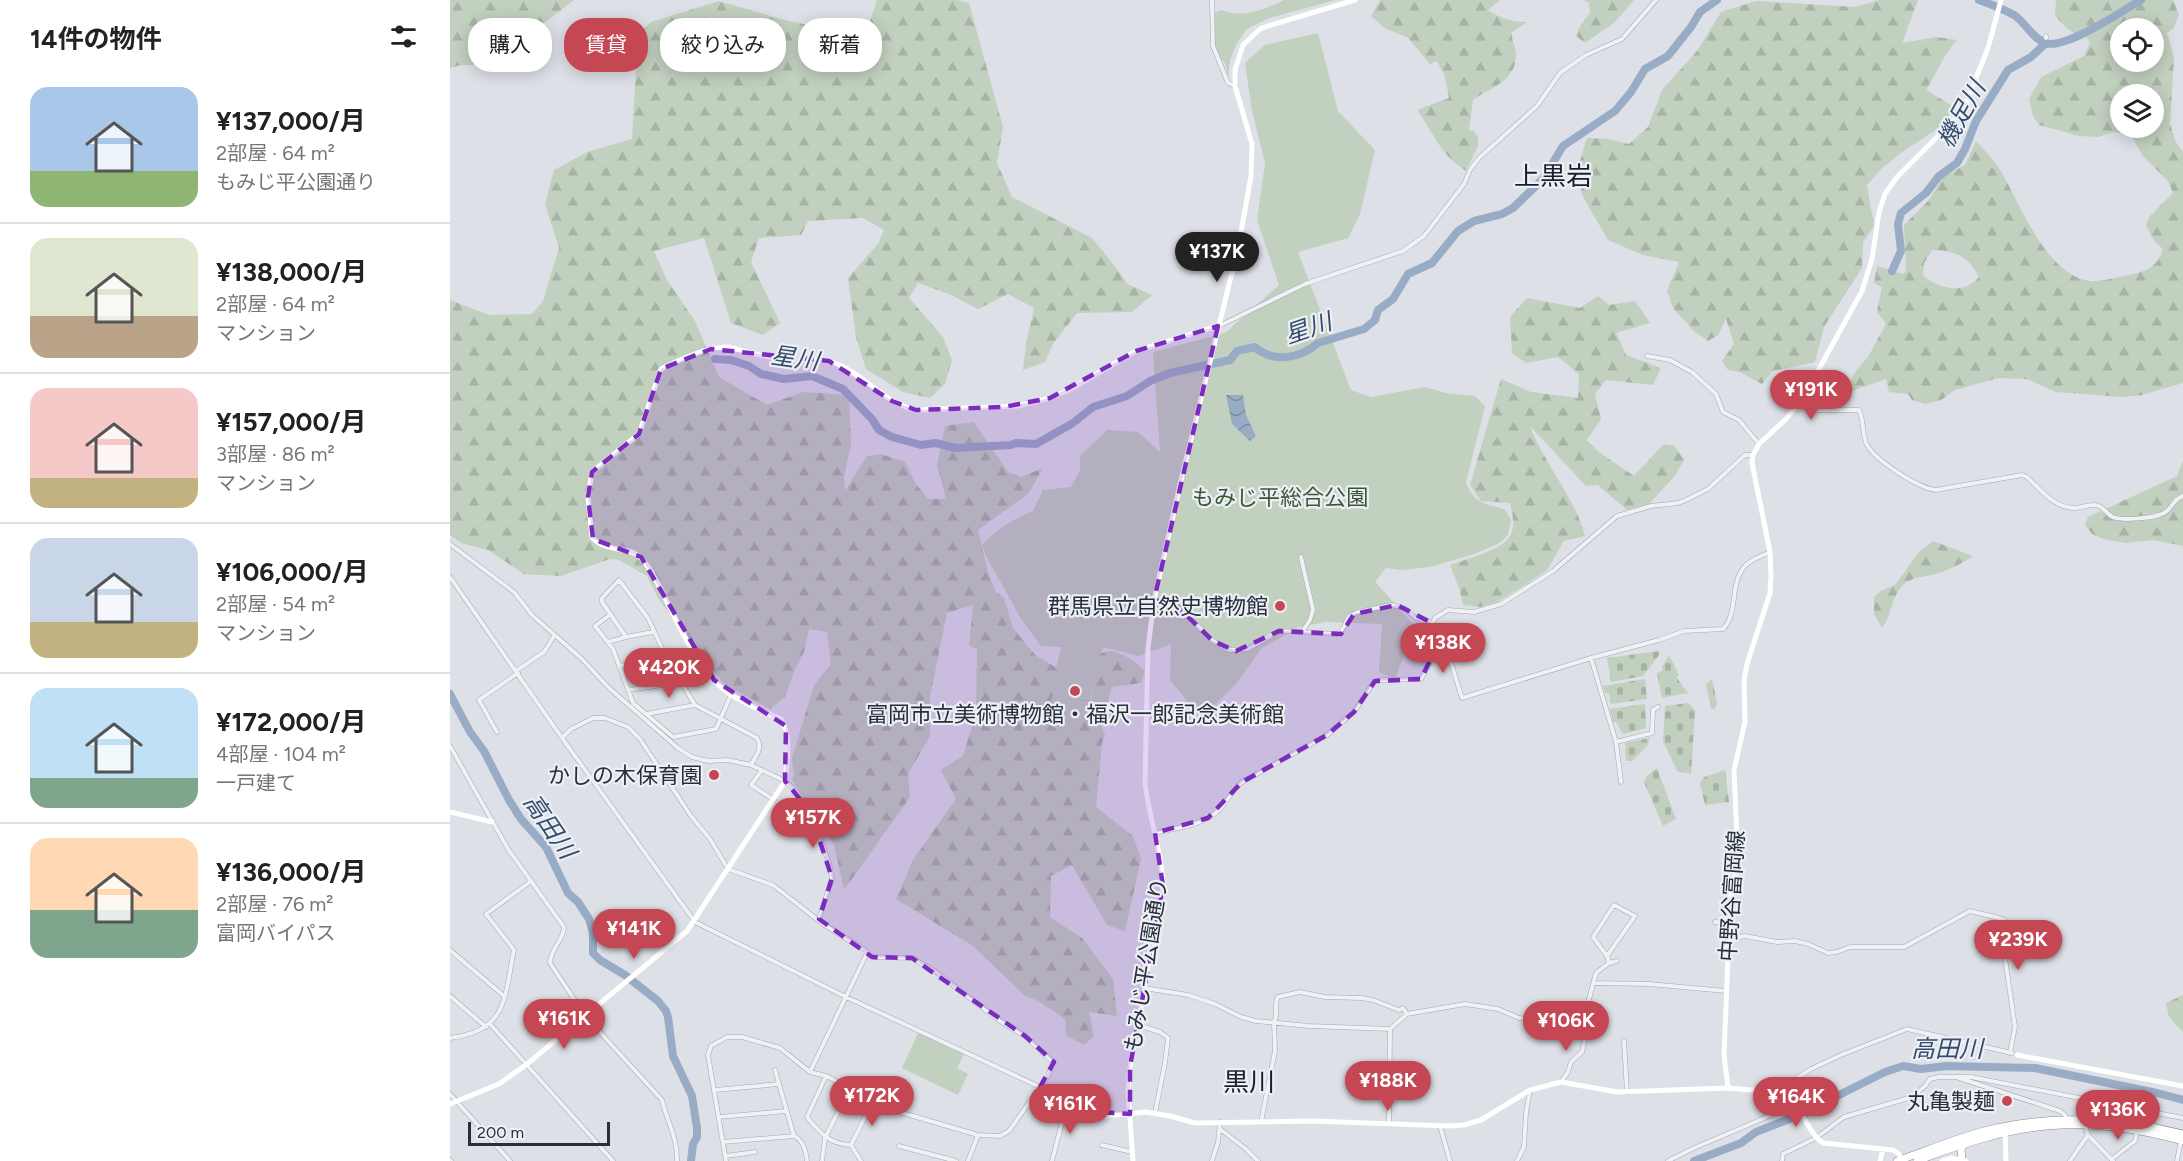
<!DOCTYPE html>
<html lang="ja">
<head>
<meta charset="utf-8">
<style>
	:root { --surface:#fff; --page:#f6f6f6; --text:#222; --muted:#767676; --line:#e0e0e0; --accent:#c64754 }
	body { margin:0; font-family:Figtree,"Noto Sans JP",sans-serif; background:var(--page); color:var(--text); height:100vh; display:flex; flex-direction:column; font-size:22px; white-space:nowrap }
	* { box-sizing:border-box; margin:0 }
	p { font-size:20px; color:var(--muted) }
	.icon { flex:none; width:33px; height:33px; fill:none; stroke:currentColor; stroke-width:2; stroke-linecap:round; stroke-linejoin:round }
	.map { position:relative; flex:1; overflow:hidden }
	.drawer { display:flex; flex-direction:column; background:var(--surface); width:450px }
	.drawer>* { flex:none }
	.hud { position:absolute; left:18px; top:18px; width:570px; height:54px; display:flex; gap:12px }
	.controls { position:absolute; left:1660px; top:18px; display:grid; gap:12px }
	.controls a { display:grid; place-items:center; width:54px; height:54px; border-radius:50%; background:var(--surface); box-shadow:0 3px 15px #0003; font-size:30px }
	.scale { position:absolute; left:18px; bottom:15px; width:142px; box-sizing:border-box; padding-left:6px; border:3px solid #272e3c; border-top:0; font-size:16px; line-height:21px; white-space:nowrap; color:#272e3c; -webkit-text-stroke:4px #eceff4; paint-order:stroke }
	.price { position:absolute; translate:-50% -51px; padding:0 14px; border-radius:21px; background:var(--accent); color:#fff; font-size:20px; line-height:39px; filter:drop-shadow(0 2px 3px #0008) }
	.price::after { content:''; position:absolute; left:50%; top:36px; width:18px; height:14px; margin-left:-9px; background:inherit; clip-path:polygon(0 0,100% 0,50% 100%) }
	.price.active { background:#222; color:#fff }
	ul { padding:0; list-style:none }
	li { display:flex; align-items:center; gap:18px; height:150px; padding:0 30px }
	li+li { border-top:2px solid var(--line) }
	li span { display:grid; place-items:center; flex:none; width:168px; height:120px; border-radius:18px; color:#555 }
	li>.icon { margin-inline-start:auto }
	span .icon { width:72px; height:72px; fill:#fffc; stroke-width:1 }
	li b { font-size:26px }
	h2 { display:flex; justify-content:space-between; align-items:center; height:72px; padding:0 30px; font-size:26px }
	.chip { padding:0 21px; border-radius:24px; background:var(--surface); box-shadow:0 3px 15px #0003; font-size:21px; line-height:54px }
	.chip.active { background:var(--accent); color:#fff }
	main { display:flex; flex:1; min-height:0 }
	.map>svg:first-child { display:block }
	.green { fill:#c2d0bf }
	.forest { fill:url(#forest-firs); fill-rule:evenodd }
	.cemetery { fill:url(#cemetery-stones) }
	.water { fill:url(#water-waves) }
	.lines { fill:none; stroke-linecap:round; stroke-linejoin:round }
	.river { stroke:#99acc5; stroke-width:8 }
	.street-casing { stroke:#a3a7b0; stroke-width:5 }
	.highway-casing { stroke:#858d9c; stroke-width:8 }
	.street { stroke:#eff1f5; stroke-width:4 }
	.secondary { stroke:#fff; stroke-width:5 }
	.highway { stroke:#fff; stroke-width:7 }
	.marked { fill:#7b2cbf; fill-opacity:0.2; stroke:#7b2cbf; stroke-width:4.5; stroke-dasharray:12 8; stroke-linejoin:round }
	.poi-dot { fill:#c64754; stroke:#eceff4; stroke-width:2 }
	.labels { text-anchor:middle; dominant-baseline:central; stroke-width:4.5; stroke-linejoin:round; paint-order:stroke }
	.park-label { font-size:22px; fill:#3a5735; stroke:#eceff4 }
	.poi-label { font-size:22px; fill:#272e3c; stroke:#eceff4; text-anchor:end }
	.street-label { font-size:22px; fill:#272e3c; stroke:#eceff4 }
	.water-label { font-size:24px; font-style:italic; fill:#344b6d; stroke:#eceff4 }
	.quarter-label { font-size:26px; fill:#1a1f2c; stroke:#eceff4 }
</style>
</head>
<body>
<main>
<section class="drawer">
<h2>14件の物件<svg class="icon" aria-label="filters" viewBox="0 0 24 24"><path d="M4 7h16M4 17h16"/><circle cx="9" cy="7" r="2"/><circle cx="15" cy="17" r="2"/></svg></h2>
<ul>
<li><span style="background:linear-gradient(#a9c7e8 70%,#8fb573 0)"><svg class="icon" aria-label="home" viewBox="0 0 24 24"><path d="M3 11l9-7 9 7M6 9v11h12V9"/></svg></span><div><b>¥137,000/月</b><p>2部屋 · 64 m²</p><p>もみじ平公園通り</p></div></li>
<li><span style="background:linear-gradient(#dfe7d0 65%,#b9a48a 0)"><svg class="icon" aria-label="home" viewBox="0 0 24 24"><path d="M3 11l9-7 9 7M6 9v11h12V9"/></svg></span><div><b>¥138,000/月</b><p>2部屋 · 64 m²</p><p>マンション</p></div></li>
<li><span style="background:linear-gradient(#f6c9c9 75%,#c2b280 0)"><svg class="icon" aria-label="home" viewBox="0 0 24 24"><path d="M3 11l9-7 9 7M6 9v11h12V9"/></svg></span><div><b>¥157,000/月</b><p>3部屋 · 86 m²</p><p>マンション</p></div></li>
<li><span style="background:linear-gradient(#c9d6e8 70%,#c2b280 0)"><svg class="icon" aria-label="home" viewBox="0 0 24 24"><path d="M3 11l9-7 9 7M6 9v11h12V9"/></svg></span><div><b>¥106,000/月</b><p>2部屋 · 54 m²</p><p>マンション</p></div></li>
<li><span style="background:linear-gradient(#bfe0f5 75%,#7fa58c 0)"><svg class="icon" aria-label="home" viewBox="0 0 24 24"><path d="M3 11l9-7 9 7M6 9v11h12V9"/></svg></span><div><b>¥172,000/月</b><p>4部屋 · 104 m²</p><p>一戸建て</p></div></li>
<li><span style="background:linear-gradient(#ffd9b3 60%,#7fa58c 0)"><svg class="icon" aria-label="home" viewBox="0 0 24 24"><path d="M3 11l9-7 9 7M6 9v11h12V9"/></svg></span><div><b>¥136,000/月</b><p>2部屋 · 76 m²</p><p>富岡バイパス</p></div></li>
</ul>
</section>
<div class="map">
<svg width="1733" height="1161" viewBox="0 0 1733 1161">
	<defs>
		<pattern id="forest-firs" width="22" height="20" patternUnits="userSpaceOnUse" patternTransform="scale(1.5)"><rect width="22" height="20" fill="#c2d0bf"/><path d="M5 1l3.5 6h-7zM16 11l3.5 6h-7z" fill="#a7b3a5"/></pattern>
		<pattern id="cemetery-stones" width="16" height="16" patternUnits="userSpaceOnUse" patternTransform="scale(1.5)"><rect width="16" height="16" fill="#c2d0bf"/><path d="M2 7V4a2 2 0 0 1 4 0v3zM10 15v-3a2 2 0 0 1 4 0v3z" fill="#a7b3a5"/></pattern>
		<pattern id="water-waves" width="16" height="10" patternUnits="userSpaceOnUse" patternTransform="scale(1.5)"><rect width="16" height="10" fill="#99acc5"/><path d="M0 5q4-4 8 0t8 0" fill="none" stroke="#7d8ca1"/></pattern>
	</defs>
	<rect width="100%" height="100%" fill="#dde0e6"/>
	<path class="green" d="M834 0H886L819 18 797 29 787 43 780 60 778 77 775 63 769 57 765 46 762 14 771 10C792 19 815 9 834 0Z
		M868 33 888 111 925 150 910 214 898 238 848 252 901 390 921 397 975 387 996 393 1025 396 1035 406 1016 482C1025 506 1035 502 1055 510L1061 520 1058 535 1054 539 1048 544 1021 555 980 567 950 570 936 568 925 582 965 626 945 679 929 672 932 624 875 622 849 627 812 648 786 684 751 718 720 680 721 644 689 656 653 647 631 739 602 732 595 715 611 647 591 646 571 619 536 556 532 545C547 529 563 519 583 511L593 490 621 487 630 470V456L657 430 688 432 710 452 703 352 775 333 829 285 807 220 815 163 802 111 795 63 815 45Z
		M469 1031 515 1052 507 1068 518 1074 508 1095 452 1068Z"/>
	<path class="forest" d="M0 0H124L97 21 81 29 65 47 41 65H11L0 68Z
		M427 0H506L519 3 553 127 547 163 562 197 642 238 668 270 677 284 702 295 682 312 627 313 603 344 595 362 573 370 576 343 584 308 558 294 528 309 499 294 468 283 459 298 493 337 502 360 495 384 480 398 453 392 416 369 406 337 398 278 428 244 434 230 413 218 358 221 351 235 309 238 301 262 330 323 313 335 281 323 254 238 204 251 217 280 245 321 269 377 317 405 353 392 399 395 401 444 394 477 395 491 417 456 431 454 455 462 465 483 478 499H496L487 465 495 426 524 422 558 472 571 477 593 468 579 493 528 530 538 573 546 592 554 598 563 628 586 656 609 669 599 710 603 727 622 732 630 700H641L646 676 640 671C650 637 677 654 695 671L691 683 662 687 651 726 655 735 652 743 646 807 683 836 691 859 675 931 657 925 622 865 601 876 600 917 632 938 663 979 667 1016 639 1012 644 1036 634 1045 616 1035 615 1019 588 1001 574 995 523 946 446 899 463 860 506 799 491 770 513 756 526 713 527 650 519 645 523 605 497 613 480 697V736L458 774 460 797 394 890 384 844 342 780 344 774 342 758 364 685 381 664 377 632 359 629 354 652 345 669 335 697 320 709 274 684 209 600 197 576 169 560 160 559 111 576 74 574 38 550 11 543 0 535V300L39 315 82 314 93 301 109 248 95 204 104 170 137 152 182 139 188 34 201 22 269 1 331 19 380 30 418 27Z
		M930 0H1050L1038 10C1050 18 1063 22 1077 22L1062 32C1061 41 1066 46 1066 55 1066 82 1041 87 1023 100L1019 130 1024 131 1028 137V146L1016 171C989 153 985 135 967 110L999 98 995 76 987 61 980 64 957 37 936 29 921 16Z
		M1134 0H1184L1165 22 1135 43 1126 36 1130 26 1140 13 1139 3Z
		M1429 0H1468L1452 43 1486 37 1507 40C1493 55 1487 73 1476 90L1506 108 1487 129 1451 153 1431 169 1417 185 1424 226 1413 242 1412 268 1374 327 1365 362 1323 371 1312 384 1290 372 1278 370 1272 361 1284 344 1276 319 1268 335 1258 341 1245 332 1223 308 1217 291 1229 262 1193 255 1158 240 1132 195 1128 167 1137 138 1158 139 1179 144 1198 127 1212 90 1247 51 1271 12 1306 1 1405 7Z
		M1606 0H1723L1729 15 1723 29 1717 33 1724 57 1720 124 1726 142 1733 152V383L1692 395 1673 397 1606 392 1577 379 1548 378 1505 390 1491 400 1475 404 1462 400 1458 394 1439 392 1436 379 1399 392 1398 386 1406 371 1418 357 1436 324 1427 312 1432 287 1424 283 1427 266 1453 274 1456 271 1454 225 1479 200 1493 177 1515 165 1526 141C1535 151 1546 162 1552 173 1571 206 1596 274 1639 281 1649 282 1664 278 1675 276 1695 271 1706 270 1713 249L1704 241 1696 225 1700 216 1723 193 1718 181 1693 156 1680 134 1663 132 1648 137 1629 136 1589 125 1583 116 1579 99 1591 77 1634 56 1640 43 1636 37C1621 33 1615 28 1605 15ZM1671 28H1704V62H1671ZM1671 94H1704V128H1671ZM1482 250C1506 251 1517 255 1529 277 1514 295 1490 289 1473 276L1474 263Z
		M1148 296 1159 305 1185 301 1200 323 1166 333 1176 355 1211 368 1203 385 1156 380 1145 394 1151 419 1137 440 1150 453 1184 476 1213 445H1224L1234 460 1224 477 1199 504 1177 510 1148 485 1136 486 1080 426C1094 464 1125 497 1135 536L1114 541 1097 570 1073 586 1047 602 1030 607 1013 605 1010 591 1000 565C1015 559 1051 551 1060 536 1066 526 1062 513 1060 503L1031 501 1020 485 1051 379 1081 392 1128 398 1129 374 1108 357 1076 363 1062 353 1060 317 1077 298 1130 308Z
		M1733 461V546L1703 540 1676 543 1653 539 1642 534 1635 525 1638 517 1727 476Z
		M1483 541 1523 556C1513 563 1501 569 1489 573 1477 577 1462 576 1453 585 1441 597 1442 615 1432 628L1424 614V597L1431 591 1446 584 1467 554Z
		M1733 995V1032L1719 1017 1716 1003Z"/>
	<path class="cemetery" d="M1209 651V655L1193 676 1161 682 1157 658Z
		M1219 655 1229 675 1226 677 1238 693 1212 698 1207 673 1213 670 1212 667Z
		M1195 679 1197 699 1161 704 1159 693H1155L1153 686Z
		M1262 679 1267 703 1265 709H1261L1256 684Z
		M1238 703 1245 710 1241 774 1227 771 1213 741 1215 706Z
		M1195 704 1196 728 1173 734 1166 722H1163L1160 709Z
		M1200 738 1197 746 1182 761H1176L1175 743Z
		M1207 768 1226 819 1213 826 1194 782 1197 776Z
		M1275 770 1279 802 1255 805 1250 783 1254 777Z"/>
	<path class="water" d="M776 395H793L796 415 806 436 800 441 782 424Z"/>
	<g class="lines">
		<path class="river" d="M1529 0C1540 4 1553 9 1564 15 1575 22 1582 38 1595 43 1615 50 1672 11 1691 0
			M1442 271 1451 251 1448 224 1451 213 1476 193 1489 176 1507 163 1515 149 1526 121 1558 70 1581 57 1596 43
			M265 359 281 360 299 366 311 374 334 379 362 376 393 389 422 419 429 430 442 437 471 445 485 443 506 448 561 445 566 443 586 444 623 423 643 407 677 396 700 381 720 373 780 360 787 351 805 347C823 363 850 359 868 343L914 329 925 320 928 310 943 299 958 274 982 263 1008 231 1024 221 1052 214 1063 208 1093 179 1113 146 1165 111 1181 92 1195 69 1218 56 1241 27 1250 12 1267 0
			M0 694 20 732 34 751 59 800 71 819 96 847 118 893 128 902 139 919 143 933V953L150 960 175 975 208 1001 216 1011 218 1017 223 1056 242 1096 247 1128V1137L243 1144 241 1161
			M1244 1161 1291 1143 1306 1132 1360 1111 1367 1106 1435 1072 1453 1066 1471 1069 1496 1066 1585 1068 1707 1093 1733 1100"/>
		<defs>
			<path id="street" d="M762 0 763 46 778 83 785 86
				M1596 38V36
				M769 326 855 284 953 251 974 236 1014 184 1020 170 1029 158 1087 106 1110 73 1136 55 1172 39 1206 0
				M1197 356 1220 360 1242 372 1266 394 1273 412 1289 420 1309 444
				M1348 405 1366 410H1409C1414 420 1412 432 1416 443 1424 460 1468 488 1486 490L1572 475 1577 477C1591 490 1605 509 1626 508 1633 507 1642 503 1649 506 1654 508 1658 515 1663 517 1672 521 1700 518 1709 515 1722 512 1721 500 1733 496
				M0 544 64 592 82 615 132 659 159 688 228 748 242 757 258 761 277 760 301 765 335 781 344 789 360 811 379 863 382 878 369 919
				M851 557 863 610 860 620 852 632
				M0 577 112 738 245 922 396 997 590 1087
				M704 600 728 607 763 641 779 650 798 649 829 631 887 634C895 631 894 622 900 616L908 612 942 605 954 608 966 618 982 623
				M161 614 145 626 163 649 183 703 223 737 266 729 281 695
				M982 623 990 642 999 656 1012 698 1141 658 1209 640 1234 631 1273 629C1289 613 1279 583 1295 566 1301 559 1312 556 1320 552
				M982 623 985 618 998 610 1024 612 1051 604 1103 571 1167 516 1201 506 1228 503 1236 500 1258 489 1295 455H1303
				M203 632 176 637 152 602V598L169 580 198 618 216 657 245 705 307 738C313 748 306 756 301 765
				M158 642 176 637
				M1141 658 1166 742 1171 782
				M169 666 216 657
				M66 671 94 652 104 636
				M226 671 247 657
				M178 690 233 682
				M196 714 245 705
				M47 732 29 700 68 673
				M112 738 121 729 143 718H155L178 727 190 739 241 816 260 839 278 869 323 885 373 924 415 950 422 957 462 958 486 972 550 1021 575 1036 603 1062 598 1076 559 1131 550 1136 528 1135 446 1111 376 1076 360 1072 417 953
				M1166 742 1202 733 1203 710 1208 707
				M0 746 58 849 114 927C114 940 100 949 100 963L136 1017 212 1100C217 1121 228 1139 227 1161
				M312 770 301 785 324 800
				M705 833C725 828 752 826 768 811 777 802 782 790 792 782L877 735 904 712 924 682 932 680 971 679 990 643
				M1265 922 1276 923
				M1278 940 1295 936 1327 942 1345 941 1358 944 1378 953 1387 952 1400 947H1454L1520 911 1553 919 1561 927 1555 958 1565 1027 1560 1053
				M0 950 54 996
				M1157 956 1185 916 1164 905 1143 937 1157 956 1159 963
				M1145 983 1199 984 1276 991
				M694 988 738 995 765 1004 791 1017 806 1021 859 1026 940 1029 957 1014 1015 1004 1048 1009 1069 1018 1135 1026
				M0 996 36 1027
				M41 1025 163 1161
				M688 1025 710 1032 718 1038 715 1063 705 1113
				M0 1038C58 1031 54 998 64 950L36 914 80 882
				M1174 1041 1177 1092
				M325 1070 344 1136C353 1140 356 1151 357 1161
				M376 1076 357 1117C370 1133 379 1144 401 1145L411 1161
				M1509 1078 1610 1111 1615 1115 1616 1119
				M1111 1082 1118 1072 1121 1062 1132 1052 1135 1039 1136 1010 1146 973 1159 963 1167 961
				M265 1090 329 1084
				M1336 1090 1342 1081 1361 1069 1391 1055 1457 1029 1562 1053
				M0 1094 60 1161
				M269 1117 336 1111
				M811 1122 825 1051 824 1022C829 1014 823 1004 828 997L850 992 875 997 911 998 923 1000 949 1010 953 1008 957 1014
				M939 1124 940 1029
				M1635 1125 1638 1135 1663 1161
				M990 1126 1000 1161
				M770 1129 796 1149 808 1161
				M273 1142 344 1136
				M401 1145 424 1099
				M652 1145 682 1152
				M449 1146 506 1161
				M276 1156 305 1152
				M1662 1159 1685 1141 1687 1131
				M0 1160 1 1161
				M276 1161 258 1055 261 1046 277 1037H292L330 1048 360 1072
				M372 1161 375 1138 400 1088
				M518 1161 528 1135
				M602 1161 617 1103
				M762 1161 768 1142 770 1122
				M1067 1161 1074 1147 1076 1113 1080 1090
				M1218 1161 1244 1148 1345 1105
				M1332 1161 1333 1154 1366 1138 1394 1117 1462 1097 1475 1086 1480 1079 1489 1077H1521L1733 1118
				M1620 1161 1638 1135
				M1727 1161 1731 1140"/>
			<path id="highway" d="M1512 1159 1511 1149 1516 1142
				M1447 1161C1476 1151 1504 1139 1534 1131 1601 1114 1666 1117 1733 1134
				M1467 1161C1565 1123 1630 1112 1733 1141"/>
		</defs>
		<use href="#street" class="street-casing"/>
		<use href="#highway" class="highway-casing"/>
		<use href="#street" class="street"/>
		<path class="secondary" d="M0 812 42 822
			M1567 1055 1733 1086
			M590 1087 633 1111 654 1116 696 1112 720 1116 745 1123 863 1121 998 1126 1014 1125 1031 1120 1080 1090 1111 1082 1167 1092 1278 1088 1301 1090 1331 1087C1350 1098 1354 1130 1373 1143L1443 1150 1449 1154 1452 1161
			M1278 1088 1274 1055 1278 958 1276 916 1288 861 1284 770 1295 722 1294 680 1297 664 1320 593 1321 576 1320 552 1302 463 1303 455 1309 444 1337 418 1354 396 1412 291 1422 259 1429 212 1435 194 1447 177 1502 122 1515 106 1538 48 1551 0
			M0 1104 49 1084 77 1064 237 931 335 781C337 762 342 735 331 719 315 712 296 704 281 695 252 676 234 636 219 606 211 590 203 571 191 558 179 545 154 553 142 537L138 497 142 472 189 434 211 369C231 359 256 347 279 347 298 352 317 358 337 360 351 362 365 358 378 361 412 370 432 403 466 410L568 406 600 398 621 389 686 351 768 326
			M1555 1131 1556 1161
			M683 1161 678 1090 680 1067 713 886C712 851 699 818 695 783L698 648 704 600 731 480 789 244 801 176 802 144 785 86V70L793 45 810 29 818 26 905 0
			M1430 1161 1433 1149
			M1492 1161 1501 1158 1516 1161"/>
		<use href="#highway" class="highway"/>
	</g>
	<path class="marked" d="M768 326 704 600 728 607 763 641 786 651 829 631 891 634 904 614 947 605 982 623 990 640 971 679 925 681 904 712 877 735 792 782 758 818 705 833 713 886 680 1067V1114L633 1111 590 1087 604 1062 575 1036 462 958 422 957 369 919 382 878 360 811 335 781 336 726 264 680 191 557 143 539 138 497 142 472 189 434 211 369 261 349 379 361 442 401 466 410 554 407 600 398 686 351Z"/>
	<g class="poi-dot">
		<circle cx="830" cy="606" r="6"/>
		<circle cx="625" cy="691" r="6"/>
		<circle cx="264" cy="775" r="6"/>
		<circle cx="1557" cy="1101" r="6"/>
	</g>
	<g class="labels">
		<g class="park-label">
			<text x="830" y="497">もみじ平総合公園</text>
		</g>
		<g class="poi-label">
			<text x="818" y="606">群馬県立自然史博物館</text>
			<text x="625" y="714" text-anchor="middle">富岡市立美術博物館・福沢一郎記念美術館</text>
			<text x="252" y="775">かしの木保育園</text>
			<text x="1545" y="1101">丸亀製麺</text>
		</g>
		<g class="street-label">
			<text transform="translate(1282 896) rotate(-86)">中野谷富岡線</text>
			<text transform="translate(696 965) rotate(-81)">もみじ平公園通り</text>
		</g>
		<g class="water-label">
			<text transform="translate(1511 114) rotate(-61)">機足川</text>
			<text transform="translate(858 328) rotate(-19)">星川</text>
			<text transform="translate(345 358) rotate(8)">星川</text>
			<text transform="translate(100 826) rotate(56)">高田川</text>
			<text x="1497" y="1048">高田川</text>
		</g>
		<g class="quarter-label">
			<text x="1103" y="176">上黒岩</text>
			<text x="799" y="1082">黒川</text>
		</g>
	</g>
</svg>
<div class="controls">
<a><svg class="icon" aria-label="locate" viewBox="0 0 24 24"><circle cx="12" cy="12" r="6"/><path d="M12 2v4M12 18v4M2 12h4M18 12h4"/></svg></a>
<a><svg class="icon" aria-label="layers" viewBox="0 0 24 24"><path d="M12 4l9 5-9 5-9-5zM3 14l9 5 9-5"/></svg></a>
</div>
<div class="scale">200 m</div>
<b class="price active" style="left:767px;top:283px">¥137K</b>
<b class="price" style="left:1361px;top:421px">¥191K</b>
<b class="price" style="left:993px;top:674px">¥138K</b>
<b class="price" style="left:219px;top:699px">¥420K</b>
<b class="price" style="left:363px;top:849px">¥157K</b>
<b class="price" style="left:184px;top:960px">¥141K</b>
<b class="price" style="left:1568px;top:971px">¥239K</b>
<b class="price" style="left:114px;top:1050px">¥161K</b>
<b class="price" style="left:1116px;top:1052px">¥106K</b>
<b class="price" style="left:938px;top:1112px">¥188K</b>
<b class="price" style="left:422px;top:1127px">¥172K</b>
<b class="price" style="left:1346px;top:1128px">¥164K</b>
<b class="price" style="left:620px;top:1135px">¥161K</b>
<b class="price" style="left:1668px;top:1141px">¥136K</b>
<div class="hud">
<a class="chip">購入</a>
<a class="chip active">賃貸</a>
<a class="chip">絞り込み</a>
<a class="chip">新着</a>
</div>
</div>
</main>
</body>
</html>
